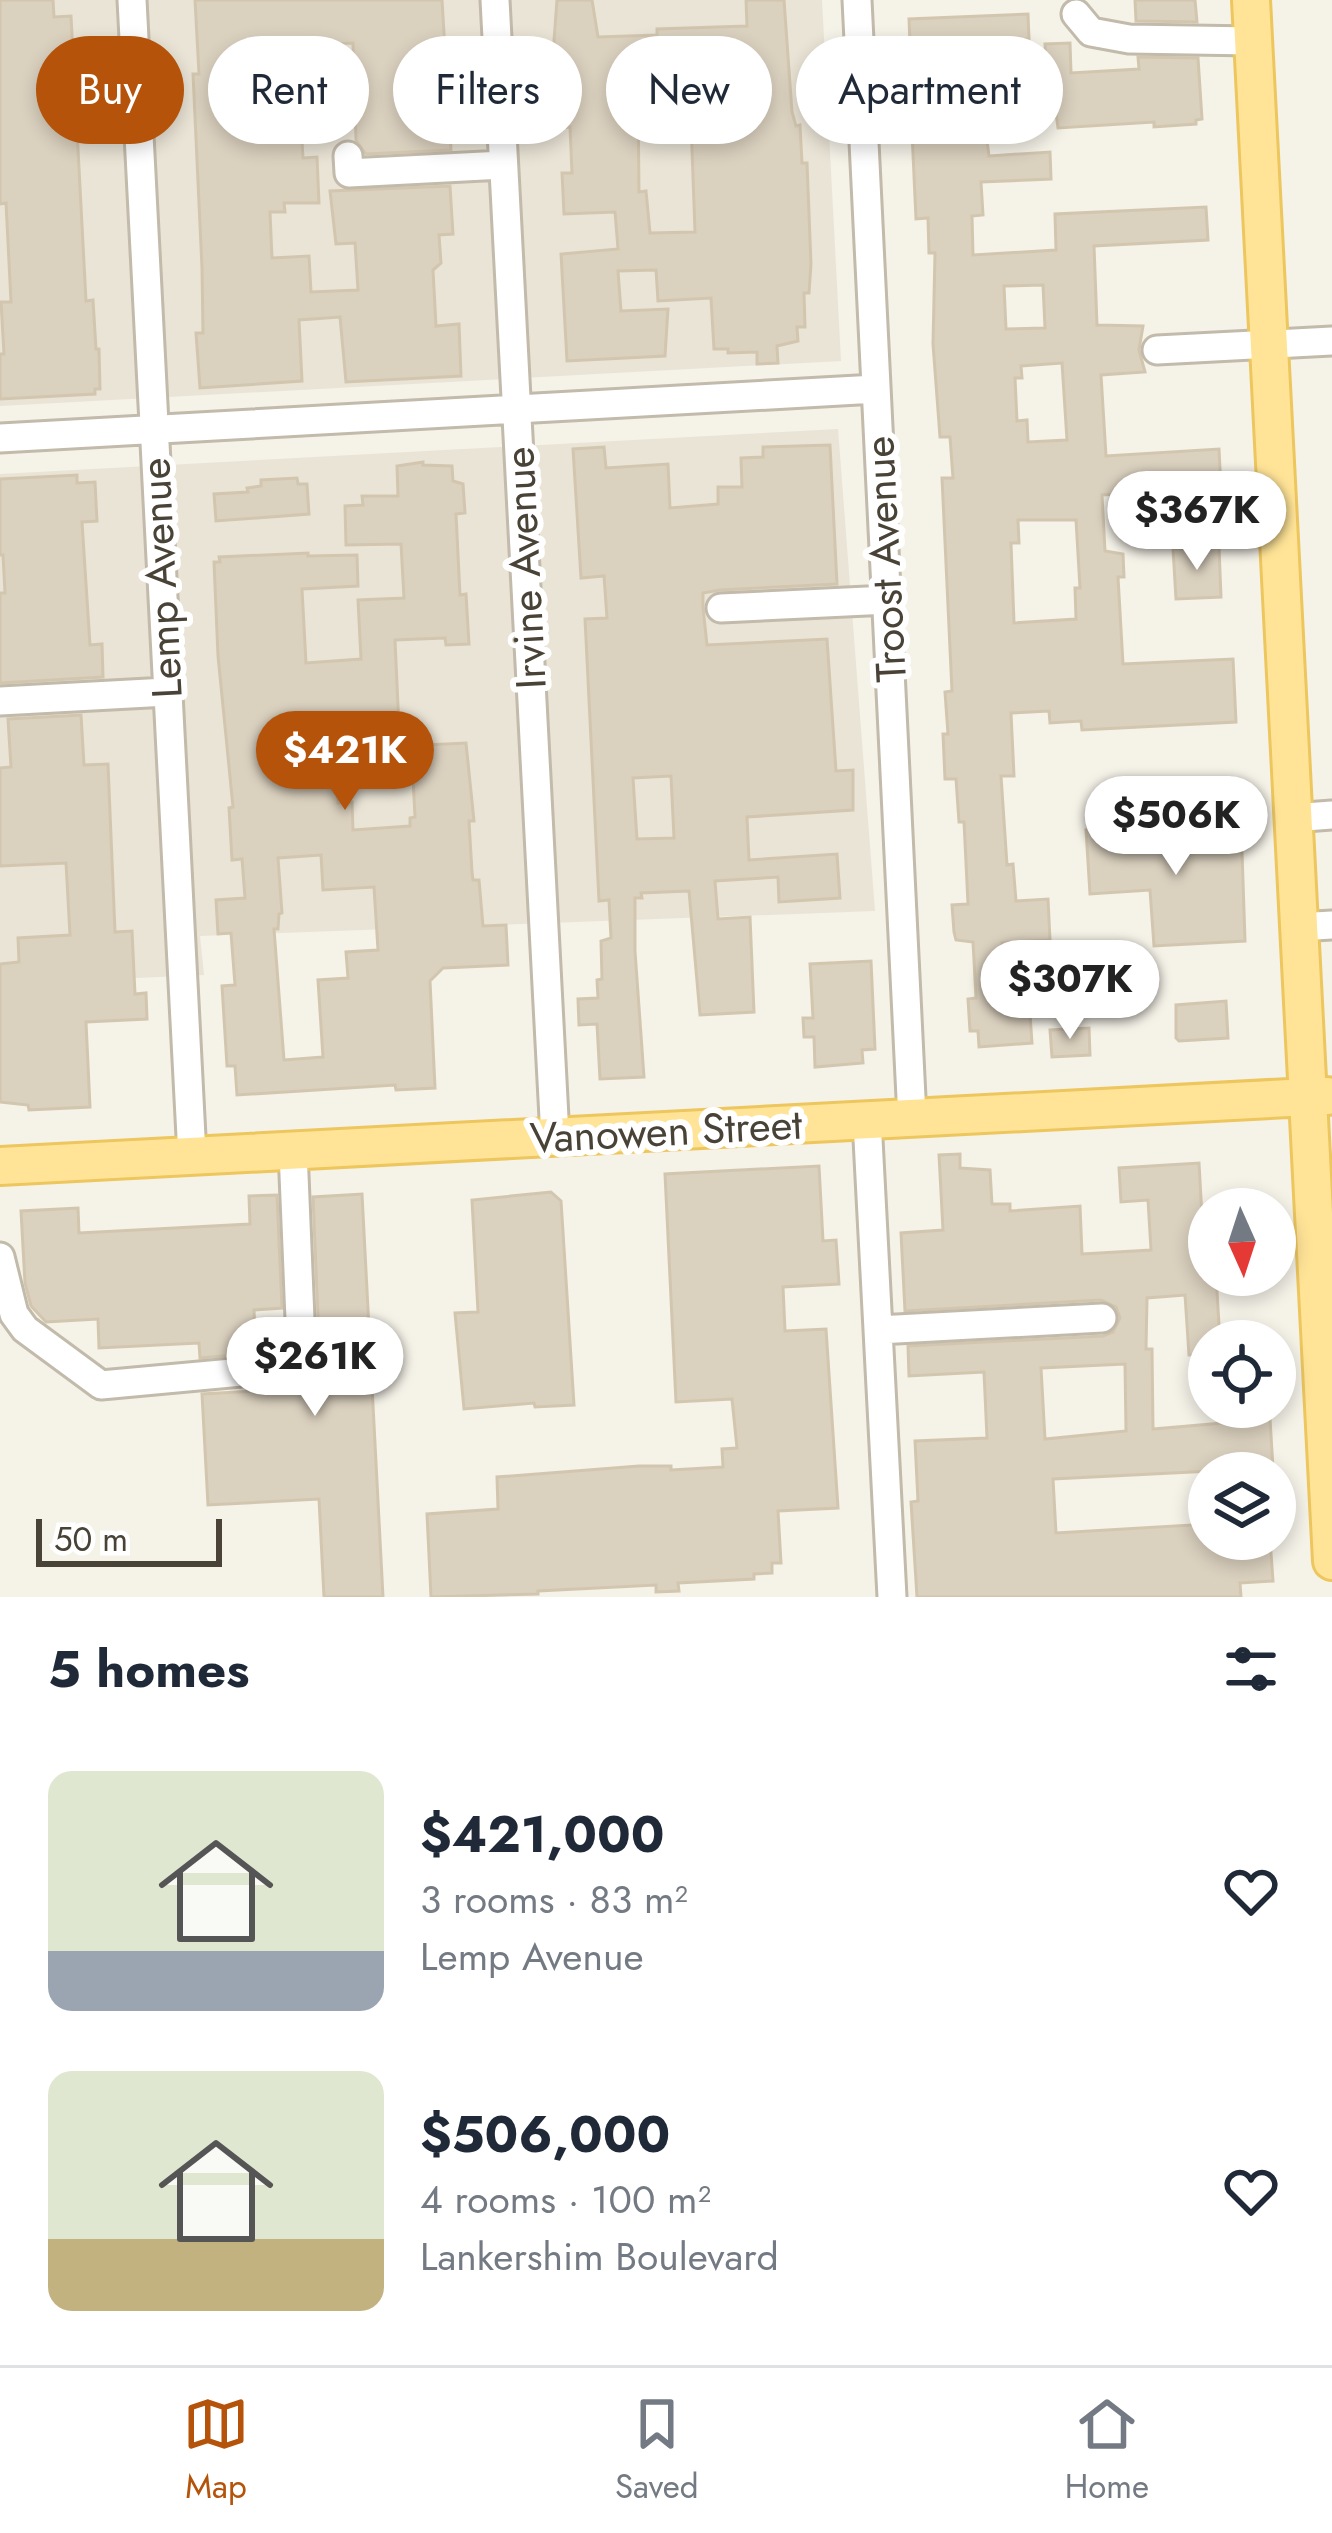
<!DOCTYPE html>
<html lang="en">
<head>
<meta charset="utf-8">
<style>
	:root { --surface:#fff; --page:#f6f6f7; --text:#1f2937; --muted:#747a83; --line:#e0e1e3; --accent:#b45309 }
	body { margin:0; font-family:Jost,sans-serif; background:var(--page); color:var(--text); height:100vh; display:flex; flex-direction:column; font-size:45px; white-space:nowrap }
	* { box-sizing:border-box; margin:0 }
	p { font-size:39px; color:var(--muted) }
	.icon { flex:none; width:66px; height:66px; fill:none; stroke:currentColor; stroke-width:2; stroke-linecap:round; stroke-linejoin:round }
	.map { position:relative; height:1597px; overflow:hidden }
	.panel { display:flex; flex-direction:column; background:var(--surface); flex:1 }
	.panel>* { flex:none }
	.hud { position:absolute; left:36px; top:36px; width:1260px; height:108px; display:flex; gap:24px }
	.needle { width:78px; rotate:177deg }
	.buttons { position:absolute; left:1188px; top:1188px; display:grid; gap:24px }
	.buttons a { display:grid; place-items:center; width:108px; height:108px; border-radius:50%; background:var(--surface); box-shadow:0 6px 18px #0003; font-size:60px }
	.scale { position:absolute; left:36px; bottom:30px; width:186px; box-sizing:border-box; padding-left:12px; border:6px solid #494236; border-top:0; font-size:33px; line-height:42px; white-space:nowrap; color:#494236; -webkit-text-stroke:9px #fff; paint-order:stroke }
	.price { position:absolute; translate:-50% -102px; padding:0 27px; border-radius:42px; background:#fff; color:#222; font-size:39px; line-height:78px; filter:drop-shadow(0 3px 6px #0008) }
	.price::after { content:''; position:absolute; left:50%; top:72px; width:36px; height:27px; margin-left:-18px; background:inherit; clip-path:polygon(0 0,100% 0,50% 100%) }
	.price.on { background:var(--accent); color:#fff }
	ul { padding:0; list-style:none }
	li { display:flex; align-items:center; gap:36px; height:300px; padding:0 48px }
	li span { display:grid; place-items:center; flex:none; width:336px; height:240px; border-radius:24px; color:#555 }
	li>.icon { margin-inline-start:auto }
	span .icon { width:144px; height:144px; fill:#fffc; stroke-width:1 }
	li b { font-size:51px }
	h2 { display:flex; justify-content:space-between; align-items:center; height:144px; padding:0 48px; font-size:51px }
	.chip { padding:0 42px; border-radius:54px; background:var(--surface); box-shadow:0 6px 18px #0003; font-size:42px; line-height:108px }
	.chip.on { background:var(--accent); color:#fff }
	.dock { display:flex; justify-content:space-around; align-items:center; height:168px; border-top:3px solid var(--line); background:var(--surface); font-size:33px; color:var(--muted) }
	.dock a { display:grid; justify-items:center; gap:6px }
	.dock .on { color:var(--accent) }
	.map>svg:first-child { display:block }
	.residential { fill:#eae4d6 }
	.building { fill:#dbd1bf; stroke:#d3c6af; stroke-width:3; fill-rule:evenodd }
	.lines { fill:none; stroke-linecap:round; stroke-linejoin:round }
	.minor-casing { stroke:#c2baaa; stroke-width:33 }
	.major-casing { stroke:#edc65e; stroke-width:42 }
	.minor { stroke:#fff; stroke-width:27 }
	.major { stroke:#ffe497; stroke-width:36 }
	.labels { text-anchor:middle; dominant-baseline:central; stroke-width:12; stroke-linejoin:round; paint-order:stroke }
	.street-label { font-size:42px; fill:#494236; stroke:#fff }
</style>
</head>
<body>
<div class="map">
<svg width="1332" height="1597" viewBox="0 0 1332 1597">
	<rect width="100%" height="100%" fill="#f5f2e8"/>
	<path class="residential" d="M0 0H822L841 361 0 406Z
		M838 429 875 911 200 936 204 975 0 984V474Z"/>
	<path class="building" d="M0 0H53L54 17 71 16 86 301 93 300 96 349H99L100 389H95V394L0 399V354H4L1 302H11L6 203 0 204Z
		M195 0H442L451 150 366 154 356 140 353 43 288 46 289 70 248 73 251 126 301 123 303 158 317 157 319 203H284L285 212H270L272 258 309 256 311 292 358 290 355 243 336 244 330 191 450 186 453 234 439 235 441 263 433 270 436 326 459 324 461 376 346 382 340 317 299 320 302 381 200 388 196 333H203L202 268 193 74H199Z
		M557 0H592L598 37 657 35V29L747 26 746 0H784L792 112 796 126 800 125 802 163H807L811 264 809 293H804L805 327H797L798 341 777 346 778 363 757 364V352L728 353V349H714L711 298 658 301 656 270 618 271 621 311 668 309 665 356 567 361 561 254 618 249 615 212 564 214 562 173H572L570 127 559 128 554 40ZM702 46V50L741 48 746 108 705 110 704 97 680 99 682 122H691L695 232 650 233 646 191 639 192 638 96 663 95 660 47Z
		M1135 0H1195L1197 22 1136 21Z
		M1028 14 1029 39 1000 40 1002 78 983 79 986 133 989 156 1050 152 1051 179 981 182 983 215 972 216 973 255 1056 250 1055 214 1206 207 1208 240 1094 246 1097 325 1143 326 1139 350 1145 372 1101 375 1106 456 1219 449 1221 488 1102 495 1105 551 1123 554 1124 577H1118L1123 664 1233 659 1236 722 1082 730 1081 721 1050 723 1049 711 1011 713 1014 776H1001L1007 865 1013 864 1016 901 1048 899 1050 940 1002 943 1007 1015 1030 1014 1032 1043 979 1047 978 1031H970L968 999 976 998 973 942 956 940 954 932 952 905 968 904 964 822H959L956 779H945L943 734H948L945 692 952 691 942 478H953L950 437H940L933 344 935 253H929L928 218 916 219 911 111 956 109 954 68H941L940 43 910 44 909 19ZM1043 285 1045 328 1006 329 1004 286ZM1062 363 1067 440 1028 442 1027 420 1017 421 1015 378H1022L1021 366ZM1018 520H1076L1080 588H1075L1076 619 1014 623 1011 543H1019Z
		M1070 43 1071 73 1139 69 1138 57 1198 58 1202 119 1196 120V124L1154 127V122L1058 128 1054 98H1048L1045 44Z
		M830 445 837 584 720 590 703 593V608L707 645 827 639 836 771 853 770V810L747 817 749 860 837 854 840 898 779 902 778 877 715 881 718 919 750 917 754 1012 700 1015 689 891 641 893 642 898H635V951L644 1077 600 1079 597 1024 579 1025 578 999 598 998 597 980 602 979 601 941 611 938 609 900 599 901 585 619 607 618 604 576 581 578 573 449 604 447 606 468 668 464 670 508 718 504V487H742L741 458 763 457V447ZM671 776 674 838 637 839 633 778Z
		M423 462V465L452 466 453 481 463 484 465 513 456 514 460 595 466 594 469 644 446 645 445 638 395 640 399 728 424 727 425 745 466 743 474 821H469L472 872 473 880H479L483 926 506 925 508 965 443 968 430 981 435 1088 396 1090 395 1085 237 1095 235 1066H227L222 986 235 985 231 933 218 934 216 900 245 898 242 859 232 860 229 808 233 807 218 656 214 562H220L219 557 308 553V556L357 555 358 586 302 589 306 663 361 659 358 600 404 598 401 544 346 545 345 506 363 505 362 496H398L397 466ZM379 753 380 778H413L415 817 410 818V826L353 830 352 802 338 803 336 755ZM321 855 323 890 374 887 378 950 346 952 348 978 318 980 323 1057 284 1060 274 929H278L279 914 282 913 278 858Z
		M77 475V483L95 482 97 521 82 522 90 645 102 644 103 677 0 683V593H5L3 555H0V479Z
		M297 478 298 484H307L309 514 216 521 214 494 248 492 247 488 261 486V480Z
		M1219 547 1221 597 1176 599 1173 549Z
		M81 715 84 765 108 764 115 932 132 931 135 994 146 993 147 1019 86 1022 90 1107 29 1110 28 1105 0 1102V964L19 962 18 938 70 935 66 863 0 866V768L11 767 8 719Z
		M1241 822 1245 941 1154 946 1150 890 1090 894 1086 830Z
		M871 961 875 1049 862 1050 863 1063 815 1067 814 1037H804L803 1018H813L810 964Z
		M1226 1001 1228 1038 1179 1041 1176 1038V1005Z
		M1089 1028 1090 1055 1052 1057 1050 1030Z
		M960 1154V1168L990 1170 992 1204H1010V1211L1080 1206 1082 1254 1151 1250 1148 1200 1121 1202 1119 1168 1199 1163 1205 1269H1209V1275H1216L1220 1341H1209V1354L1189 1355 1185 1295 1147 1298 1146 1349H1152L1153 1429 1270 1419 1273 1468 1053 1479 1056 1533 1209 1524V1539H1270L1273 1581 1240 1583 1241 1597H917L911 1502 918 1501 915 1441 987 1438 984 1372 909 1376 908 1346 1103 1336 1113 1332 1120 1318 1116 1307 1101 1300 905 1311 901 1233 943 1230 939 1155ZM1125 1364 1126 1431 1045 1439 1041 1368Z
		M819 1166 823 1241 836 1240 839 1284 783 1287 785 1331 826 1329 838 1508 778 1511 781 1563H772V1573L754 1574V1579L678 1583 679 1591 656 1592V1585L538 1591V1594L431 1597 427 1514 498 1509 497 1477 639 1466H671V1470L723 1467 722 1449 737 1448 732 1399 676 1402 665 1174Z
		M551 1192 561 1201 574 1405 535 1407 534 1403 464 1409 455 1313 478 1312 472 1200Z
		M362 1194 383 1597H324L319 1499 208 1505 202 1394 312 1388 311 1361 319 1342 313 1197Z
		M277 1195 282 1308 254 1310 256 1353 200 1358 199 1343 99 1348 98 1319 46 1322 31 1306 25 1283 21 1211 78 1208 79 1233 250 1224 249 1196Z"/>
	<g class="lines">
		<defs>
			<path id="minor" d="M132 0 192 1156
				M495 0 555 1137
				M857 0 912 1118
				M1076 14 1091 32 1129 39 1253 41
				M348 156 349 173 503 165
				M1157 350 1332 341
				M0 438 876 389
				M721 608 888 600
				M0 701 167 692
				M1292 818 1332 815
				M1298 927 1332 925
				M867 1120 892 1597
				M0 1257 14 1314 25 1329 101 1385 275 1369 288 1364 301 1343 293 1151
				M878 1330 1102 1318"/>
			<path id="major" d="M1251 0 1332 1561
				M0 1166 1327 1096"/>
		</defs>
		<use href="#minor" class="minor-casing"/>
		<use href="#major" class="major-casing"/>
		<use href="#minor" class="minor"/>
		<use href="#major" class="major"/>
	</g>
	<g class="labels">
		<g class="street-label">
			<text transform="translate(885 559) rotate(-93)">Troost Avenue</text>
			<text transform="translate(525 568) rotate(-93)">Irvine Avenue</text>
			<text transform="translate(161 578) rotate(-93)">Lemp Avenue</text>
			<text transform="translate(666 1131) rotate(-3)">Vanowen Street</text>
		</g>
	</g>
</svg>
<div class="buttons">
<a><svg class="needle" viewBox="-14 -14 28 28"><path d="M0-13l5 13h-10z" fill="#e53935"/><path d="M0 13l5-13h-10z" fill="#747a83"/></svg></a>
<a><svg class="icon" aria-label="locate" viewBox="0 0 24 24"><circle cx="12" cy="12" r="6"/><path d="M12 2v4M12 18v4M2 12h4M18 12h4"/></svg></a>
<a><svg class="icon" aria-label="layers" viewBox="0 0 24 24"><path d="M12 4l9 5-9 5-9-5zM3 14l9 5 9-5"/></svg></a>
</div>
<div class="scale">50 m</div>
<b class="price" style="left:1197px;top:573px">$367K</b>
<b class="price on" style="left:345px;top:813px">$421K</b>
<b class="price" style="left:1176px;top:878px">$506K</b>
<b class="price" style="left:1070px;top:1042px">$307K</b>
<b class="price" style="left:315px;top:1419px">$261K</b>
<div class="hud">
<a class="chip on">Buy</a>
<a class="chip">Rent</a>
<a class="chip">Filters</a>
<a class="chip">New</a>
<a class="chip">Apartment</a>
</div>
</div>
<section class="panel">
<h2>5 homes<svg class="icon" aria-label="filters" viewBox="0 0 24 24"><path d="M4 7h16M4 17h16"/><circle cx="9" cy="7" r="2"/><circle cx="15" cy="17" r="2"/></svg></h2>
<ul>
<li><span style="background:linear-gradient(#dfe7d0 75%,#9aa5b1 0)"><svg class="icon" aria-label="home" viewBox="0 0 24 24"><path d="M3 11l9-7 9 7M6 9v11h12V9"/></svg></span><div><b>$421,000</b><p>3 rooms · 83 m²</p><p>Lemp Avenue</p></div><svg class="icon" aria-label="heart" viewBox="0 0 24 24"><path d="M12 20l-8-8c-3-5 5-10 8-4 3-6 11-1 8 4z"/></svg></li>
<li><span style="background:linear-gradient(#dfe7d0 70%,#c2b280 0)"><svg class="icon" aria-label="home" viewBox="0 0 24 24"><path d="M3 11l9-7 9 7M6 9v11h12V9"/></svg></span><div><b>$506,000</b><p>4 rooms · 100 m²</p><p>Lankershim Boulevard</p></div><svg class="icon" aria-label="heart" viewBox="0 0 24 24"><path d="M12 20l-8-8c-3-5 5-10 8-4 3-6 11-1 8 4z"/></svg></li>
</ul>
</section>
<nav class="dock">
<a class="on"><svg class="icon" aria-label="map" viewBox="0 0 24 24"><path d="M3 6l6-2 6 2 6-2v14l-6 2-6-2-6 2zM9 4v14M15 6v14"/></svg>Map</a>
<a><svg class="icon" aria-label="saved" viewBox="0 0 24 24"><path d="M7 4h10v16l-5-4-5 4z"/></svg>Saved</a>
<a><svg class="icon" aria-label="home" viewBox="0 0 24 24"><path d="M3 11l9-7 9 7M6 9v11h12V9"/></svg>Home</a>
</nav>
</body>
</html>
